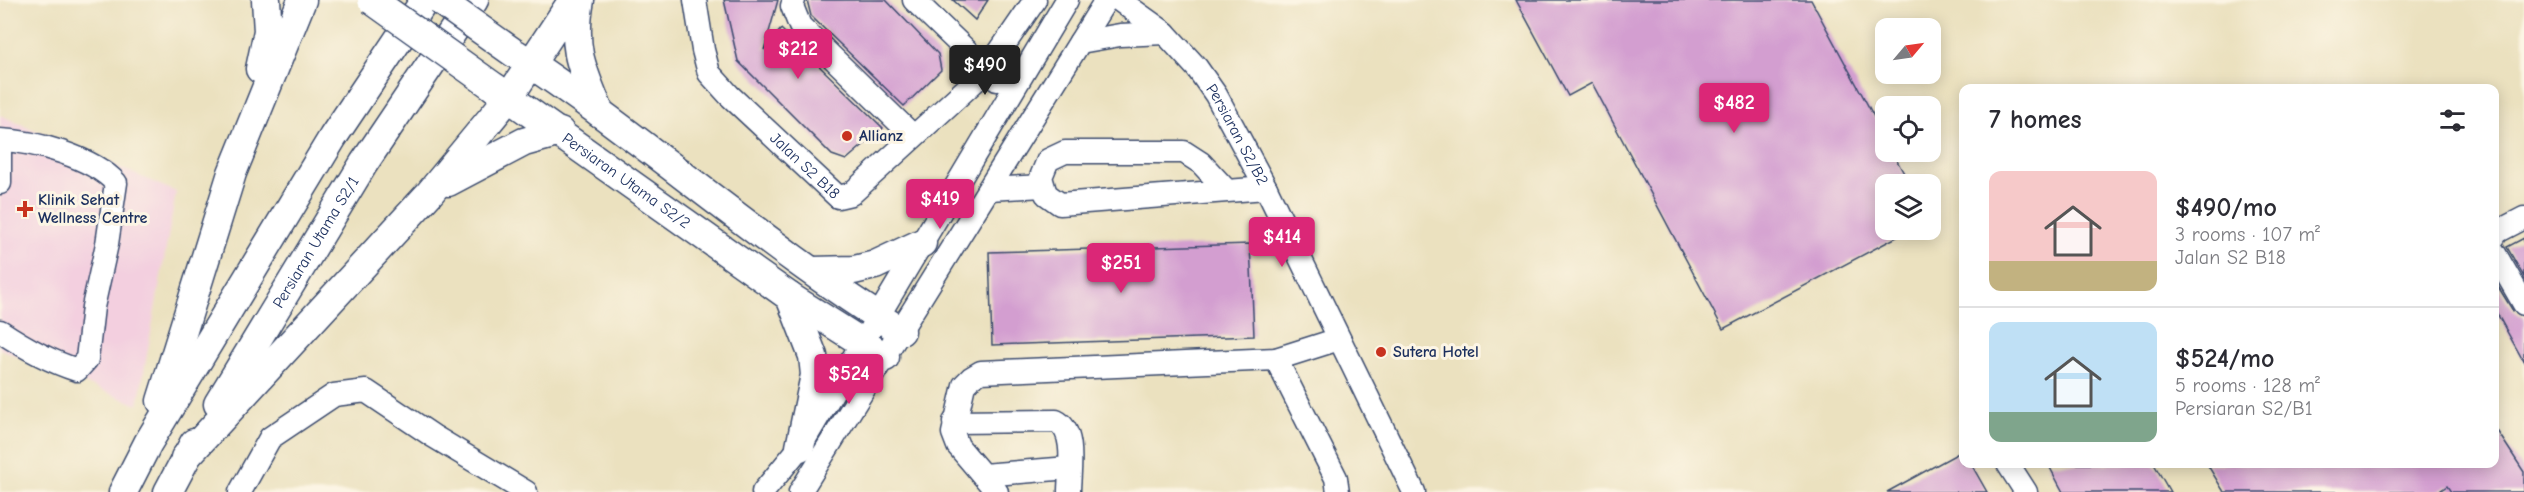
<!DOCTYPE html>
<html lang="en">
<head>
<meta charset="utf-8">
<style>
	:root { --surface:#fff; --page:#f7f7f7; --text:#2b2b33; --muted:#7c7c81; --line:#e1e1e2; --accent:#db2777 }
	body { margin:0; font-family:"Comic Neue",sans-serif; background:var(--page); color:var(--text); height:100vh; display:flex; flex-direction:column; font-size:22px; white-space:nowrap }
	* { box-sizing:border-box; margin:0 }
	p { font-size:20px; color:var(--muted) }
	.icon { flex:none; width:33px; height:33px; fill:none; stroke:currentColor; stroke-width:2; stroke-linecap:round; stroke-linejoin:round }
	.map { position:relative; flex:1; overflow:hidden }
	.side { position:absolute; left:1959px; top:84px; width:540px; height:384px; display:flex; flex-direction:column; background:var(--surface); border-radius:12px; box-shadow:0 3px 15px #0003 }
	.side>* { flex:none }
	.needle { width:39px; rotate:61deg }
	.fabs { position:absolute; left:1875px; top:18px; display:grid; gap:12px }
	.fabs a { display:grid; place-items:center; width:66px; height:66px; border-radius:12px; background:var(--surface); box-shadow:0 3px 15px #0003; font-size:30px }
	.price { position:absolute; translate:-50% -51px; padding:0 14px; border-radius:6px; background:var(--accent); color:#fff; font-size:20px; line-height:39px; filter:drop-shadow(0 2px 3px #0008) }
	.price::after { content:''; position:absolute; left:50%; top:36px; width:18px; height:14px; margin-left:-9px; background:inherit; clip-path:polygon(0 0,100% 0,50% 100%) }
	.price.selected { background:#222; color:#fff }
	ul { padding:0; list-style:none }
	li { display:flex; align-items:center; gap:18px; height:150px; padding:0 30px }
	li+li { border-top:2px solid var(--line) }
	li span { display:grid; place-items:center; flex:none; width:168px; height:120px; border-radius:12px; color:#555 }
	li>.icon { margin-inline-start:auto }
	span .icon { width:72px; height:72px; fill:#fffc; stroke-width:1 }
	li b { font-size:26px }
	h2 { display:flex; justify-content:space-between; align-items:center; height:72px; padding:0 30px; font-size:26px }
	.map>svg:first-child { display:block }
	.built { fill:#f3cfdf }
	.building { fill:#d39ed0 }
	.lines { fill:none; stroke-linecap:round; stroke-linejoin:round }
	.minor-casing { stroke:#3a4a6d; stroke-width:25 }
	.major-casing { stroke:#3a4a6d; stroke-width:31 }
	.minor { stroke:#fff; stroke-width:22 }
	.major { stroke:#fff; stroke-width:28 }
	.major-bridge-casing { stroke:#3a4a6d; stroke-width:31; stroke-linecap:butt }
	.major-bridge { stroke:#fff; stroke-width:28 }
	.poi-dot { fill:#c8321e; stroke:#fcf5e5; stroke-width:2 }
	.labels { text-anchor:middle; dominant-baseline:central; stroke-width:6; stroke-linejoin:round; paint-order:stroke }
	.street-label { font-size:16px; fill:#1b2f5e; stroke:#fcf5e5 }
	.poi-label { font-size:16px; font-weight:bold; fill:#1b2f5e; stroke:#fcf5e5; text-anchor:start }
</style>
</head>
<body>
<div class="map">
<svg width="2524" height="492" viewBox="0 0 2524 492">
	<rect width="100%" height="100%" fill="#fcf5e5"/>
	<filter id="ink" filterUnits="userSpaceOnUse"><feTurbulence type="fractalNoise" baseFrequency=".0167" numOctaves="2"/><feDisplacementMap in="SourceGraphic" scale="12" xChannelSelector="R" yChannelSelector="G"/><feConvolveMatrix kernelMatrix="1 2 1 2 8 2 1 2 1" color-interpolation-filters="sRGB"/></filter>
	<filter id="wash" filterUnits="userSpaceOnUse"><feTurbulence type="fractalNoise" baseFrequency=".008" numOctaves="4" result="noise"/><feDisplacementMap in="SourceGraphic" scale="24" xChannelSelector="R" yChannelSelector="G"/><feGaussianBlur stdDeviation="1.35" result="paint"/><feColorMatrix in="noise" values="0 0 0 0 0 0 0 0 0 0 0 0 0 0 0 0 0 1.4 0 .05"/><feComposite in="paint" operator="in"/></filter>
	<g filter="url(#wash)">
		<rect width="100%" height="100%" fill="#ebe1bf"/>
		<path class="built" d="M0 115 176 192 138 405 0 349Z"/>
		<g id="blocks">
			<path class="building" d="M724 0H778L764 50 781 29 883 128 846 160 832 155 738 61Z
				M807 0H886L938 54 941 70 904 106 811 16Z
				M953 0H988L975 20Z
				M1516 0H1811L1886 139V152H1892L1910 184H1886V230H1910L1723 329 1592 83 1568 96Z
				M2524 238V277L2507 247Z
				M1250 244 1254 336 992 345 989 252Z
				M2494 280 2513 311 2524 317V362L2494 308Z
				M2494 426 2524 472V492H2451L2447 486 2438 492H2224L2207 464H2494Z
				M1964 450V464H1971L1987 492H1887Z
				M2048 464H2154L2170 492H2063Z"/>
		</g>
	</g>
	<g filter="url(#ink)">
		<use href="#blocks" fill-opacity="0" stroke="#3a4a6d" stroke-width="1.5"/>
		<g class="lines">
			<defs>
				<g id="minor">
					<path id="s1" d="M695 0 703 50 709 73 729 95 838 197 851 194 987 70 1035 0"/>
					<path d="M794 0 792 6 800 26 913 136"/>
					<path d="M914 0 997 80"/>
					<path id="s2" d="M1119 0 1165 33 1197 68 1216 95 1266 188 1414 492"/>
					<path d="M1080 42 1120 35 1165 33"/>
					<path d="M0 140C33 141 93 157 116 183L107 244 93 307 87 359 77 370C49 361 24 347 0 331"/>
					<path d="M0 149V183"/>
					<path d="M989 189 1043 186"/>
					<path d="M1227 191 1201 163 1184 152H1065L1048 160 1041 177 1046 194 1060 204 1266 188"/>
					<path d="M2494 237 2497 232 2524 218"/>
					<path d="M2494 252 2524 304"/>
					<path d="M1276 359 1336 478 1338 492"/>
					<path d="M954 422 1056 421C1077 431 1069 472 1069 492"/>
					<path d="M2008 464 2026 492"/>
					<path d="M983 475 1069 468"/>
					<path d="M240 492 270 438 334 395 366 391 433 436 526 492"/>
					<path d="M763 492 800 447 1067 0"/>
					<path d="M800 492 1106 0"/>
					<path d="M997 492 958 446 953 433 964 385 971 378 981 372 1276 359 1339 339"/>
				</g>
				<g id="major">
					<path d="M580 0C571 49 582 69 600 113"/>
					<path d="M516 54C648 141 766 248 901 331"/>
					<path d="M260 69 268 31 266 0"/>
					<path id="s3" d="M494 87 790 297 885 357"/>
					<path d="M448 182 524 142 560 132"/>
					<path d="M813 271 854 270 875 265 922 243"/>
					<path d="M790 297 813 356 815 375 800 447"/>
					<path d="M161 401 232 173 302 0"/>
					<path id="s4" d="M218 404 364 163 474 0"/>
					<path d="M185 458 429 194 509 97 573 0"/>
					<path d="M123 492 148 443 333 137 425 0"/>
					<path d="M168 492 194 443"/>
				</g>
			</defs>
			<use href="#minor" class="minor-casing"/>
			<use href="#major" class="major-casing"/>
			<use href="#minor" class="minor"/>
			<use href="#major" class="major"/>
			<defs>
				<path id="major-bridge" d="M372 0 494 87
					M439 0 514 53"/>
			</defs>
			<use href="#major-bridge" class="major-bridge-casing"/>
			<use href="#major-bridge" class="major-bridge"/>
		</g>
	</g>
	<g class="poi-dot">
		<circle cx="847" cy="136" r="6"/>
		<path d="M22 200h6v6h6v6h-6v6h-6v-6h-6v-6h6z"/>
		<circle cx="1381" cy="352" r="6"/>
	</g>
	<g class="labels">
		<g class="street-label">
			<text stroke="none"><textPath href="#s2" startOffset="182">Persiaran S2/B2</textPath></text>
			<text stroke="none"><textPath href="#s1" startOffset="208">Jalan S2 B18</textPath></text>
			<text stroke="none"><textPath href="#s3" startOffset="162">Persiaran Utama S2/2</textPath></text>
			<text stroke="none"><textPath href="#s4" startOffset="189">Persiaran Utama S2/1</textPath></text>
		</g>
		<g class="poi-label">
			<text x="859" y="136">Allianz</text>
			<text x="38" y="200">Klinik Sehat<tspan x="38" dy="18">Wellness Centre</tspan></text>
			<text x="1393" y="352">Sutera Hotel</text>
		</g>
	</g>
</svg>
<div class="fabs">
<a><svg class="needle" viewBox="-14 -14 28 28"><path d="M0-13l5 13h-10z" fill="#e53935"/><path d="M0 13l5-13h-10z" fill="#7c7c81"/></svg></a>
<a><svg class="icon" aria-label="locate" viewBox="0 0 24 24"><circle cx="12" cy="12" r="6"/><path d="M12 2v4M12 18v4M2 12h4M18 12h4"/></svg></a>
<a><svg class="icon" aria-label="layers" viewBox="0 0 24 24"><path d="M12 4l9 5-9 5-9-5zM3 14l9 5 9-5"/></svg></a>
</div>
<b class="price" style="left:798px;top:80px">$212</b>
<b class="price selected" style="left:985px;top:96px">$490</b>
<b class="price" style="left:1734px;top:134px">$482</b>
<b class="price" style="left:940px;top:230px">$419</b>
<b class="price" style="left:1282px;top:268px">$414</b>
<b class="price" style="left:1121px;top:294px">$251</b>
<b class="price" style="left:849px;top:405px">$524</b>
<section class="side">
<h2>7 homes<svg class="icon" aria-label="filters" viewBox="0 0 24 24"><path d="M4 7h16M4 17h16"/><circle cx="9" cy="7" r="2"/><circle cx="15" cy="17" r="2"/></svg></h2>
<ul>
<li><span style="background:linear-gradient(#f6c9c9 75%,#c2b280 0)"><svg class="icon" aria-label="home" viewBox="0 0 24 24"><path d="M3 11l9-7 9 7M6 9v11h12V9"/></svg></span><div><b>$490/mo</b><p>3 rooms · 107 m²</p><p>Jalan S2 B18</p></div></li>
<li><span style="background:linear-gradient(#bfe0f5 75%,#7fa58c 0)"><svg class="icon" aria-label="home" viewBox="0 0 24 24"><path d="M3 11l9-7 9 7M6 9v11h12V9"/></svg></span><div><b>$524/mo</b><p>5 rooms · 128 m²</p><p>Persiaran S2/B1</p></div></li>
</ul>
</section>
</div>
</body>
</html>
